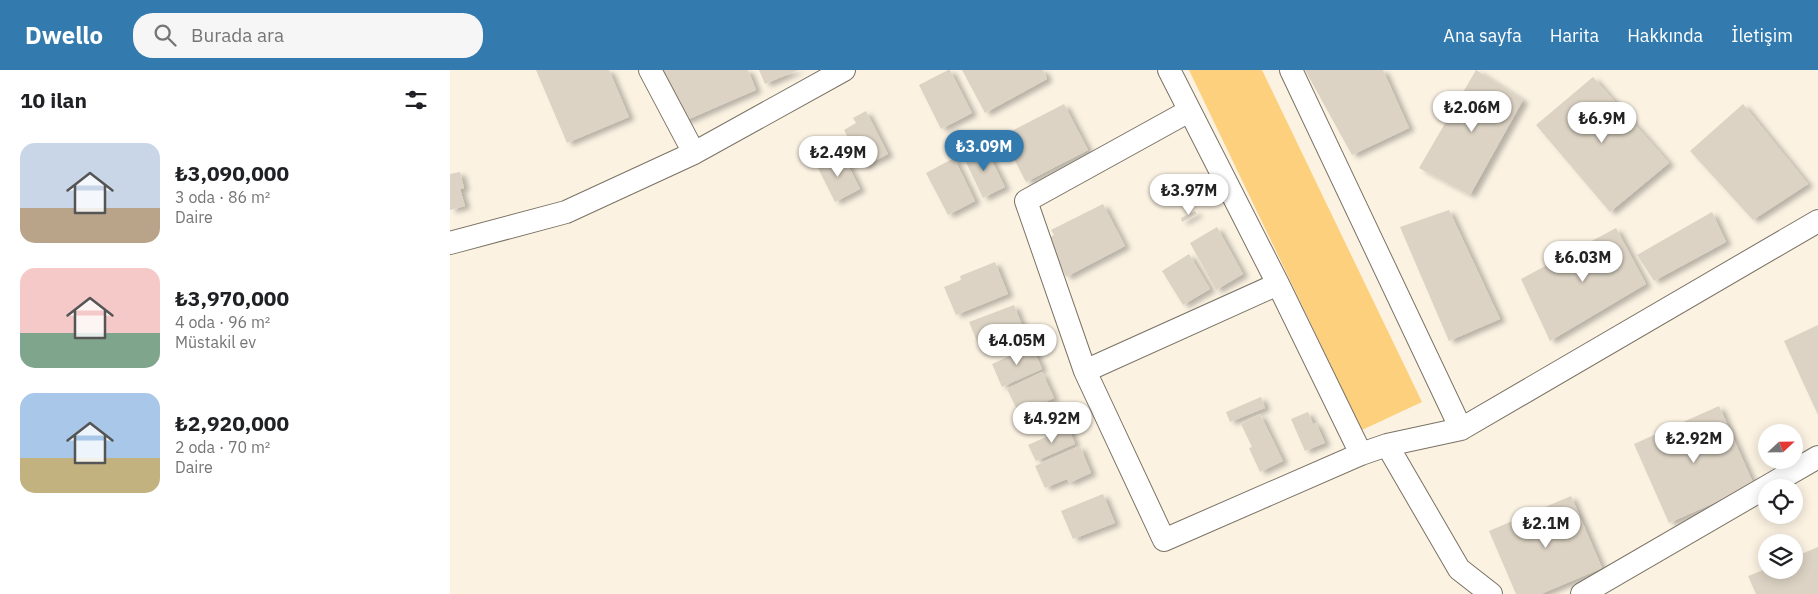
<!DOCTYPE html>
<html lang="tr">
<head>
<meta charset="utf-8">
<style>
	:root { --surface:#fff; --page:#f6f6f6; --text:#202124; --muted:#757577; --accent:#337baf }
	body { margin:0; font-family:"IBM Plex Sans",sans-serif; background:var(--page); color:var(--text); height:100vh; display:flex; flex-direction:column; font-size:19px; white-space:nowrap }
	* { box-sizing:border-box; margin:0 }
	p { font-size:16px; color:var(--muted) }
	.icon { flex:none; width:28px; height:28px; fill:none; stroke:currentColor; stroke-width:2; stroke-linecap:round; stroke-linejoin:round }
	.map { position:relative; flex:1; overflow:hidden }
	.side { display:flex; flex-direction:column; background:var(--surface); width:450px }
	.side>* { flex:none }
	.needle { width:32px; rotate:68deg }
	.fabs { position:absolute; left:1308px; top:354px; display:grid; gap:10px }
	.fabs a { display:grid; place-items:center; width:45px; height:45px; border-radius:50%; background:var(--surface); box-shadow:0 2px 12px #0003; font-size:25px }
	.price { position:absolute; translate:-50% -42px; padding:0 11px; border-radius:18px; background:#fff; color:#222; font-size:16px; line-height:32px; filter:drop-shadow(0 1px 2px #0008) }
	.price::after { content:''; position:absolute; left:50%; top:30px; width:15px; height:11px; margin-left:-8px; background:inherit; clip-path:polygon(0 0,100% 0,50% 100%) }
	.price.selected { background:var(--accent); color:#fff }
	ul { padding:0; list-style:none }
	li { display:flex; align-items:center; gap:15px; height:125px; padding:0 20px }
	li span { display:grid; place-items:center; flex:none; width:140px; height:100px; border-radius:15px; color:#555 }
	li>.icon { margin-inline-start:auto }
	span .icon { width:60px; height:60px; fill:#fffc; stroke-width:1 }
	li b { font-size:21px }
	h2 { display:flex; justify-content:space-between; align-items:center; height:60px; padding:0 20px; font-size:21px }
	header { display:flex; align-items:center; gap:30px; box-sizing:border-box; height:70px; padding:0 25px; background:var(--accent); color:#fff }
	header strong { font-size:24px }
	nav { display:flex; gap:28px; margin-inline-start:auto; font-size:18px }
	.search { width:350px; height:45px; background:var(--page); display:flex; align-items:center; gap:12px; box-sizing:border-box; padding:0 18px; border-radius:20px; color:var(--muted); font-size:19px }
	main { display:flex; flex:1; min-height:0 }
	.map>svg:first-child { display:block }
	.green { fill:#fcd07d }
	.building { fill:#dcd3c4; filter:url(#shadow) }
	.lines { fill:none; stroke-linecap:round; stroke-linejoin:round }
	.minor-casing { stroke:#7a7264; stroke-width:24 }
	.minor { stroke:#fff; stroke-width:22 }
</style>
</head>
<body>
<header>
<strong>Dwello</strong>
<div class="search"><svg class="icon" aria-label="search" viewBox="0 0 24 24"><circle cx="10" cy="10" r="6"/><path d="M15 15l6 6"/></svg>Burada ara</div>
<nav><a>Ana sayfa</a><a>Harita</a><a>Hakkında</a><a>İletişim</a></nav>
</header>
<main>
<section class="side">
<h2>10 ilan<svg class="icon" aria-label="filters" viewBox="0 0 24 24"><path d="M4 7h16M4 17h16"/><circle cx="9" cy="7" r="2"/><circle cx="15" cy="17" r="2"/></svg></h2>
<ul>
<li><span style="background:linear-gradient(#c9d6e8 65%,#b9a48a 0)"><svg class="icon" aria-label="home" viewBox="0 0 24 24"><path d="M3 11l9-7 9 7M6 9v11h12V9"/></svg></span><div><b>₺3,090,000</b><p>3 oda · 86 m²</p><p>Daire</p></div></li>
<li><span style="background:linear-gradient(#f6c9c9 65%,#7fa58c 0)"><svg class="icon" aria-label="home" viewBox="0 0 24 24"><path d="M3 11l9-7 9 7M6 9v11h12V9"/></svg></span><div><b>₺3,970,000</b><p>4 oda · 96 m²</p><p>Müstakil ev</p></div></li>
<li><span style="background:linear-gradient(#a9c7e8 65%,#c2b280 0)"><svg class="icon" aria-label="home" viewBox="0 0 24 24"><path d="M3 11l9-7 9 7M6 9v11h12V9"/></svg></span><div><b>₺2,920,000</b><p>2 oda · 70 m²</p><p>Daire</p></div></li>
</ul>
</section>
<div class="map">
<svg width="1368" height="524" viewBox="0 0 1368 524">
	<defs>
		<filter id="shadow"><feDropShadow dx="5.5" dy="3" stdDeviation="2.5" flood-color="#0004"/></filter>
	</defs>
	<rect width="100%" height="100%" fill="#fbf2e2"/>
	<path class="green" d="M739 0H812L972 332 912 360Z"/>
	<path class="building" d="M86 0H159L179 47 117 73Z
		M213 0H298L306 20 232 52 209 2Z
		M309 0H348L315 14Z
		M498 0H500L522 43 491 59 469 15Z
		M512 0H593L597 9 535 43Z
		M855 0H933L959 58 902 85Z
		M1026 0 1073 30 1020 125 969 98Z
		M1143 7 1219 93 1160 142 1086 55Z
		M614 34 638 80 576 112 552 66Z
		M1293 34 1358 114 1303 150 1240 81Z
		M416 41 438 84 413 97 394 60 406 53 403 48Z
		M534 75 555 117 533 128 513 86Z
		M392 83 410 119 385 132 367 96Z
		M504 88 525 131 498 145 476 103Z
		M10 102 14 118 10 119 15 136 0 140V104Z
		M653 134 675 176 616 207 597 169 604 165 601 160Z
		M999 140 1050 249 999 271 950 157Z
		M745 141 747 144 732 152 731 148Z
		M1262 142 1276 172 1204 211 1187 185Z
		M767 157 793 204 766 220 740 173Z
		M1166 158 1196 214 1100 271 1071 209Z
		M739 184 760 219 733 235 712 201Z
		M545 192 558 224 506 245 494 217 511 210 510 206Z
		M564 235 575 263 531 281 519 252Z
		M1368 255V345L1334 271Z
		M582 276 592 299 552 317 542 294Z
		M592 302 604 328 569 344 557 319Z
		M811 327 815 338 780 352 776 342Z
		M1269 336 1304 415 1219 453 1184 374Z
		M858 342 863 354 866 353 875 373 855 381 841 349Z
		M810 344 833 391 810 402 799 378 802 377 791 354Z
		M618 357 625 374 586 391 578 375Z
		M630 376 641 403 619 413 617 409 595 418 585 396Z
		M653 424 665 453 623 469 611 441Z
		M1121 426 1152 498 1091 524H1066L1039 461Z
		M1368 477V524H1306L1298 506 1316 499 1344 500V487Z"/>
	<g class="lines">
		<defs>
			<path id="minor" d="M200 0 244 83
				M719 0 828 214 911 384 937 375 1011 359
				M841 0 1011 359 1368 151
				M739 41 576 131 635 301 714 470 911 384
				M0 173 116 142 244 83 394 0
				M635 301 828 214
				M937 375 1009 499 1041 524
				M1132 524 1368 387"/>
		</defs>
		<use href="#minor" class="minor-casing"/>
		<use href="#minor" class="minor"/>
	</g>
</svg>
<div class="fabs">
<a><svg class="needle" viewBox="-14 -14 28 28"><path d="M0-13l5 13h-10z" fill="#e53935"/><path d="M0 13l5-13h-10z" fill="#757577"/></svg></a>
<a><svg class="icon" aria-label="locate" viewBox="0 0 24 24"><circle cx="12" cy="12" r="6"/><path d="M12 2v4M12 18v4M2 12h4M18 12h4"/></svg></a>
<a><svg class="icon" aria-label="layers" viewBox="0 0 24 24"><path d="M12 4l9 5-9 5-9-5zM3 14l9 5 9-5"/></svg></a>
</div>
<b class="price" style="left:1022px;top:63px">₺2.06M</b>
<b class="price" style="left:1152px;top:74px">₺6.9M</b>
<b class="price selected" style="left:534px;top:102px">₺3.09M</b>
<b class="price" style="left:388px;top:108px">₺2.49M</b>
<b class="price" style="left:739px;top:146px">₺3.97M</b>
<b class="price" style="left:1133px;top:213px">₺6.03M</b>
<b class="price" style="left:567px;top:296px">₺4.05M</b>
<b class="price" style="left:602px;top:374px">₺4.92M</b>
<b class="price" style="left:1244px;top:394px">₺2.92M</b>
<b class="price" style="left:1096px;top:479px">₺2.1M</b>
</div>
</main>
</body>
</html>
